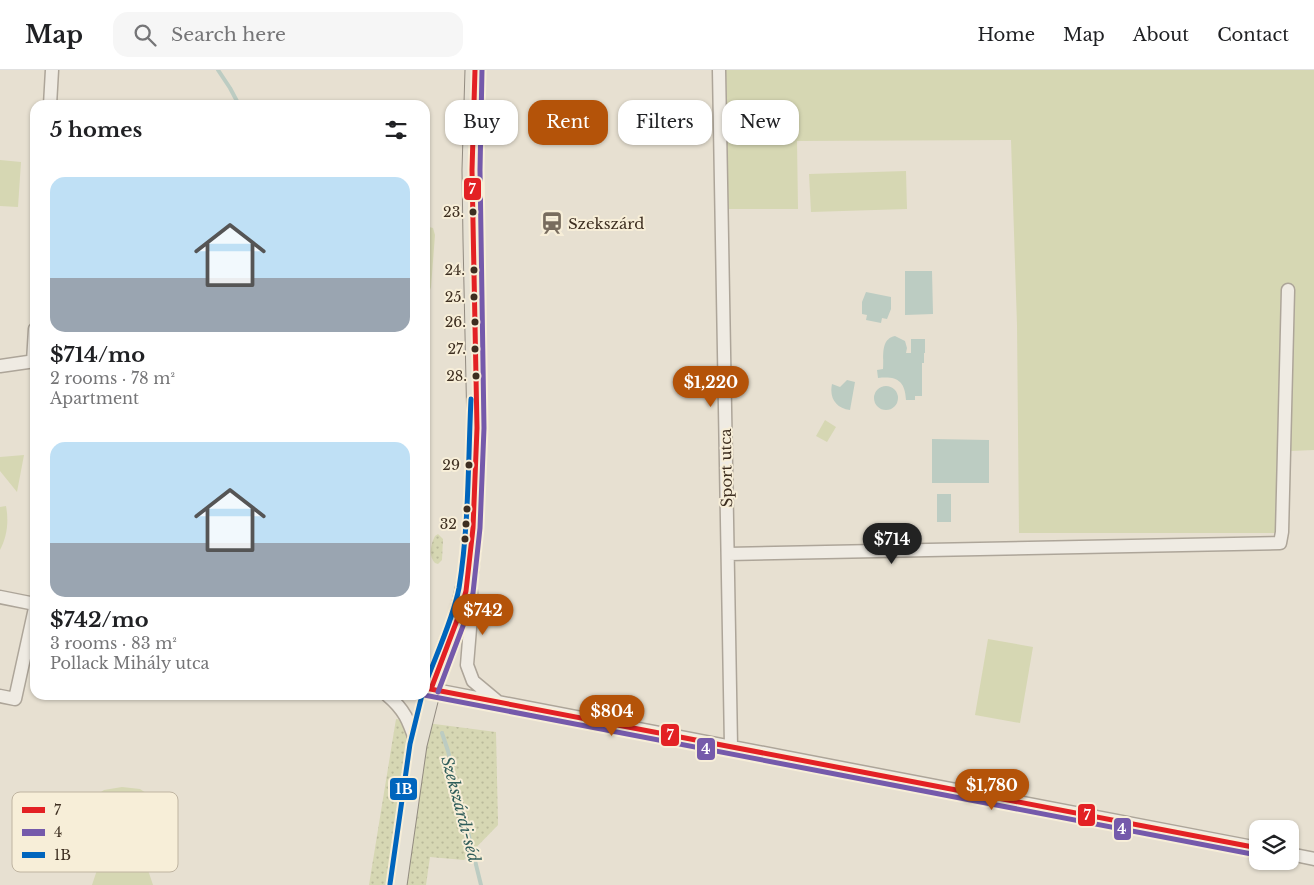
<!DOCTYPE html>
<html lang="en">
<head>
<meta charset="utf-8">
<style>
	:root { --surface:#fff; --page:#f6f6f6; --text:#202124; --muted:#757577; --line:#e0e0e0; --accent:#b45309 }
	body { margin:0; font-family:"Libre Baskerville",serif; background:var(--page); color:var(--text); height:100vh; display:flex; flex-direction:column; font-size:19px; white-space:nowrap }
	* { box-sizing:border-box; margin:0 }
	p { font-size:16px; color:var(--muted) }
	.icon { flex:none; width:28px; height:28px; fill:none; stroke:currentColor; stroke-width:2; stroke-linecap:round; stroke-linejoin:round }
	.map { position:relative; flex:1; overflow:hidden }
	.sheet { position:absolute; left:30px; top:30px; width:400px; height:600px; display:flex; flex-direction:column; background:var(--surface); border-radius:15px; box-shadow:0 1px 4px #0004 }
	.sheet>* { flex:none }
	.hud { position:absolute; left:445px; top:30px; width:475px; height:45px; display:flex; gap:10px }
	.tools { position:absolute; left:1249px; top:750px; display:grid; gap:10px }
	.tools a { display:grid; place-items:center; width:50px; height:50px; border-radius:10px; background:var(--surface); box-shadow:0 1px 4px #0004; font-size:25px }
	.price { position:absolute; translate:-50% -42px; padding:0 11px; border-radius:18px; background:var(--accent); color:#fff; font-size:16px; line-height:32px; filter:drop-shadow(0 1px 2px #0008) }
	.price::after { content:''; position:absolute; left:50%; top:30px; width:15px; height:11px; margin-left:-8px; background:inherit; clip-path:polygon(0 0,100% 0,50% 100%) }
	.price.current { background:#222; color:#fff }
	ul { padding:0; list-style:none }
	li { display:grid; align-content:center; gap:10px; height:265px; padding:0 20px }
	li span { display:grid; place-items:center; height:155px; border-radius:15px; color:#555 }
	li>.icon { margin-inline-start:auto }
	span .icon { width:90px; height:90px; fill:#fffc; stroke-width:1 }
	li b { font-size:21px }
	h2 { display:flex; justify-content:space-between; align-items:center; height:60px; padding:0 20px; font-size:21px }
	.pill { padding:0 18px; border-radius:15px; background:var(--surface); box-shadow:0 1px 4px #0004; font-size:18px; line-height:45px }
	.pill.current { background:var(--accent); color:#fff }
	header { display:flex; align-items:center; gap:30px; box-sizing:border-box; height:70px; padding:0 25px; background:var(--surface); border-bottom:1px solid var(--line) }
	header strong { font-size:24px }
	nav { display:flex; gap:28px; margin-inline-start:auto; font-size:18px }
	.search { width:350px; height:45px; background:var(--page); display:flex; align-items:center; gap:12px; box-sizing:border-box; padding:0 18px; border-radius:15px; color:var(--muted); font-size:19px }
	.map>svg:first-child { display:block }
	.grass { fill:url(#grass-dots) }
	.green { fill:#d6d7b3 }
	.water { fill:#bcccc2 }
	.lines { fill:none; stroke-linecap:round; stroke-linejoin:round }
	.stream { stroke:#bcccc2; stroke-width:4 }
	.street-casing { stroke:#ada599; stroke-width:15 }
	.primary-casing { stroke:#928b80; stroke-width:21 }
	.street { stroke:#efebe3; stroke-width:12 }
	.primary { stroke:#e6e1d4; stroke-width:19 }
	.bus-1-casing { stroke:#f7eed8; stroke-width:9 }
	.bus-2-casing { stroke:#f7eed8; stroke-width:9 }
	.bus-3-casing { stroke:#f7eed8; stroke-width:9 }
	.bus-1 { stroke:#e32124; stroke-width:5 }
	.bus-2 { stroke:#755aab; stroke-width:5 }
	.bus-3 { stroke:#0065bd; stroke-width:5 }
	.bus-dot { fill:#3d2e20; stroke:#f7eed8; stroke-width:2 }
	.labels { text-anchor:middle; dominant-baseline:central; stroke-width:4; stroke-linejoin:round; paint-order:stroke }
	.bus-label { font-size:14px; fill:#3d2e20; stroke:#f7eed8; text-anchor:end }
	.poi-label { font-size:15px; fill:#3d2e20; stroke:#f7eed8; text-anchor:start }
	.street-label { font-size:15px; fill:#3d2e20; stroke:#f7eed8 }
	.water-label { font-size:16px; font-style:italic; fill:#2f5d5a; stroke:#f7eed8 }
	.key { fill:#f7eed8; stroke:#bfb4a1; stroke-width:1 }
	.key-label { font-size:14px; fill:#3d2e20 }
	.line-badge { stroke:#f7eed8; stroke-width:2 }
	.badge-label { font-size:14px; text-anchor:middle; font-weight:bold; fill:#fff }
</style>
</head>
<body>
<header>
<strong>Map</strong>
<div class="search"><svg class="icon" aria-label="search" viewBox="0 0 24 24"><circle cx="10" cy="10" r="6"/><path d="M15 15l6 6"/></svg>Search here</div>
<nav><a>Home</a><a>Map</a><a>About</a><a>Contact</a></nav>
</header>
<div class="map">
<svg width="1314" height="815" viewBox="0 0 1314 815">
	<defs>
		<pattern id="grass-dots" width="8" height="8" patternUnits="userSpaceOnUse" patternTransform="scale(1.25)"><rect width="8" height="8" fill="#d6d7b3"/><path d="M2 2h.1M6 6h.1" fill="none" stroke="#b9b99a" stroke-width="1.8" stroke-linecap="round"/></pattern>
	</defs>
	<rect width="100%" height="100%" fill="#e7e0d1"/>
	<path class="grass" d="M438 464 443 469 442 490 438 494 435 493C428 486 431 474 435 466Z
		M396 649 496 662 498 755 464 790 430 787 426 815H369Z"/>
	<path class="green" d="M726 0H1314V380L1291 381 1289 463H1019L1017 255 1011 70 797 71 798 139H728Z
		M0 90 21 92 18 137 0 136Z
		M906 101 907 139 811 142 809 104Z
		M425 156 433 158 435 165 431 217 430 220 425 221Z
		M825 350 836 357 827 372 816 366Z
		M24 385 17 422 0 401V387Z
		M6 436C9 452 7 467 0 480V437Z
		M988 569 1033 577 1020 653 975 645Z
		M122 717 140 719 146 723 155 787 148 800 153 815H92L98 797 104 786 105 771 96 744 98 724 104 720Z"/>
	<path class="water" d="M905 201H932L933 244 905 245Z
		M866 222 891 227V239L887 249 882 248 881 253 866 250 867 245 862 244V232Z
		M895 266 905 271 907 278 906 283H911V269H925V283H924V293H922V326H915V330H906C905 310 896 306 878 308L877 300 883 299C884 287 880 269 895 266Z
		M847 310 855 312 850 340C836 338 829 328 832 314L840 317Z
		M874 328a12 12 0 1 1 24 0a12 12 0 1 1-24 0Z
		M932 369 989 370V413H932Z
		M937 424H951V452H937Z"/>
	<g class="lines">
		<path class="stream" d="M218 0 230 18 239 35
			M442 663 448 681 481 815"/>
		<defs>
			<path id="street" d="M719 0 731 676
				M50 35 52 0
				M33 292 35 259
				M0 296 35 291
				M728 484 1280 473 1282 462 1288 220
				M470 514 472 534 467 595 473 611 497 631
				M0 527 35 534
				M425 618 1258 778
				M387 625C406 641 409 652 417 675
				M0 626 15 629 35 538
				M1290 784 1314 789"/>
			<path id="primary" d="M397 815 417 675 431 619 459 545 469 501 473 458 477 358 473 170 472 100 475 0"/>
		</defs>
		<use href="#street" class="street-casing"/>
		<use href="#primary" class="primary-casing"/>
		<use href="#street" class="street"/>
		<use href="#primary" class="primary"/>
		<defs>
			<path id="bus-1" d="M425 618 1258 778
				M431 619 459 545 466 521 473 458 477 358 472 100 475 0"/>
			<path id="bus-2" d="M438 622 466 548 473 523 480 458 484 358 480 100 482 0
				M424 625 1257 785"/>
			<path id="bus-3" d="M425 615C436 585 453 549 459 518 469 456 468 392 471 329
				M390 814 410 674 422 625"/>
		</defs>
		<use href="#bus-1" class="bus-1-casing"/>
		<use href="#bus-2" class="bus-2-casing"/>
		<use href="#bus-3" class="bus-3-casing"/>
		<use href="#bus-1" class="bus-1"/>
		<use href="#bus-2" class="bus-2"/>
		<use href="#bus-3" class="bus-3"/>
	</g>
	<defs>
		<symbol id="station-bare" viewBox="-9 -9 18 18"><path d="M-3-6H3Q5-6 5-4V2Q5 4 3 4L4.5 6H3L1.5 4h-3L-3 6H-4.5L-3 4Q-5 4-5 2V-4Q-5-6-3-6ZM-3.5-4v3h7v-3ZM-3.5 1v1.5H-2V1ZM2 1v1.5H3.5V1Z" fill="#786c5e" stroke="#f7eed8" stroke-width="2.5" paint-order="stroke"/></symbol>
	</defs>
	<g fill-rule="evenodd">
		<use href="#station-bare" x="536" y="137" width="32" height="32"/>
	</g>
	<g class="bus-dot">
		<circle cx="473" cy="142" r="4.5"/>
		<circle cx="474" cy="200" r="4.5"/>
		<circle cx="474" cy="227" r="4.5"/>
		<circle cx="475" cy="252" r="4.5"/>
		<circle cx="475" cy="279" r="4.5"/>
		<circle cx="476" cy="306" r="4.5"/>
		<circle cx="469" cy="395" r="4.5"/>
		<circle cx="467" cy="439" r="4.5"/>
		<circle cx="466" cy="454" r="4.5"/>
		<circle cx="465" cy="469" r="4.5"/>
	</g>
	<g class="labels">
		<g class="bus-label">
			<text x="464" y="142">23.</text>
			<text x="465" y="200">24.</text>
			<text x="465" y="227">25.</text>
			<text x="466" y="252">26.</text>
			<text x="466" y="279">27.</text>
			<text x="467" y="306">28.</text>
			<text x="460" y="395">29</text>
			<text x="457" y="454">32</text>
		</g>
		<g class="poi-label">
			<text x="568" y="153">Szekszárd</text>
		</g>
		<g class="street-label">
			<text transform="translate(726 398) rotate(-91)">Sport utca</text>
		</g>
		<g class="water-label">
			<text transform="translate(461 739) rotate(75)">Szekszárdi-séd</text>
		</g>
	</g>
	<rect x="12" y="722" width="166" height="80" rx="8" class="key"/>
	<rect x="22" y="737" width="23" height="6" fill="#e32124"/>
	<rect x="22" y="759" width="23" height="7" fill="#755aab"/>
	<rect x="22" y="782" width="23" height="6" fill="#0065bd"/>
	<g class="key-label">
		<text x="54" y="745">7</text>
		<text x="54" y="767">4</text>
		<text x="54" y="790">1B</text>
	</g>
	<g class="line-badge">
		<rect x="463" y="107" width="19" height="24" rx="5" fill="#e32124"/>
		<rect x="660" y="653" width="20" height="24" rx="5" fill="#e32124"/>
		<rect x="696" y="667" width="20" height="24" rx="5" fill="#755aab"/>
		<rect x="389" y="707" width="29" height="24" rx="5" fill="#0065bd"/>
		<rect x="1077" y="733" width="19" height="24" rx="5" fill="#e32124"/>
		<rect x="1113" y="747" width="19" height="24" rx="5" fill="#755aab"/>
	</g>
	<g class="badge-label">
		<text x="472" y="124">7</text>
		<text x="670" y="670">7</text>
		<text x="706" y="684">4</text>
		<text x="404" y="724">1B</text>
		<text x="1087" y="750">7</text>
		<text x="1122" y="764">4</text>
	</g>
</svg>
<div class="tools">
<a><svg class="icon" aria-label="layers" viewBox="0 0 24 24"><path d="M12 4l9 5-9 5-9-5zM3 14l9 5 9-5"/></svg></a>
</div>
<b class="price" style="left:711px;top:338px">$1,220</b>
<b class="price current" style="left:892px;top:495px">$714</b>
<b class="price" style="left:483px;top:566px">$742</b>
<b class="price" style="left:612px;top:667px">$804</b>
<b class="price" style="left:992px;top:741px">$1,780</b>
<div class="hud">
<a class="pill">Buy</a>
<a class="pill current">Rent</a>
<a class="pill">Filters</a>
<a class="pill">New</a>
</div>
<section class="sheet">
<h2>5 homes<svg class="icon" aria-label="filters" viewBox="0 0 24 24"><path d="M4 7h16M4 17h16"/><circle cx="9" cy="7" r="2"/><circle cx="15" cy="17" r="2"/></svg></h2>
<ul>
<li><span style="background:linear-gradient(#bfe0f5 65%,#9aa5b1 0)"><svg class="icon" aria-label="home" viewBox="0 0 24 24"><path d="M3 11l9-7 9 7M6 9v11h12V9"/></svg></span><div><b>$714/mo</b><p>2 rooms · 78 m²</p><p>Apartment</p></div></li>
<li><span style="background:linear-gradient(#bfe0f5 65%,#9aa5b1 0)"><svg class="icon" aria-label="home" viewBox="0 0 24 24"><path d="M3 11l9-7 9 7M6 9v11h12V9"/></svg></span><div><b>$742/mo</b><p>3 rooms · 83 m²</p><p>Pollack Mihály utca</p></div></li>
</ul>
</section>
</div>
</body>
</html>
